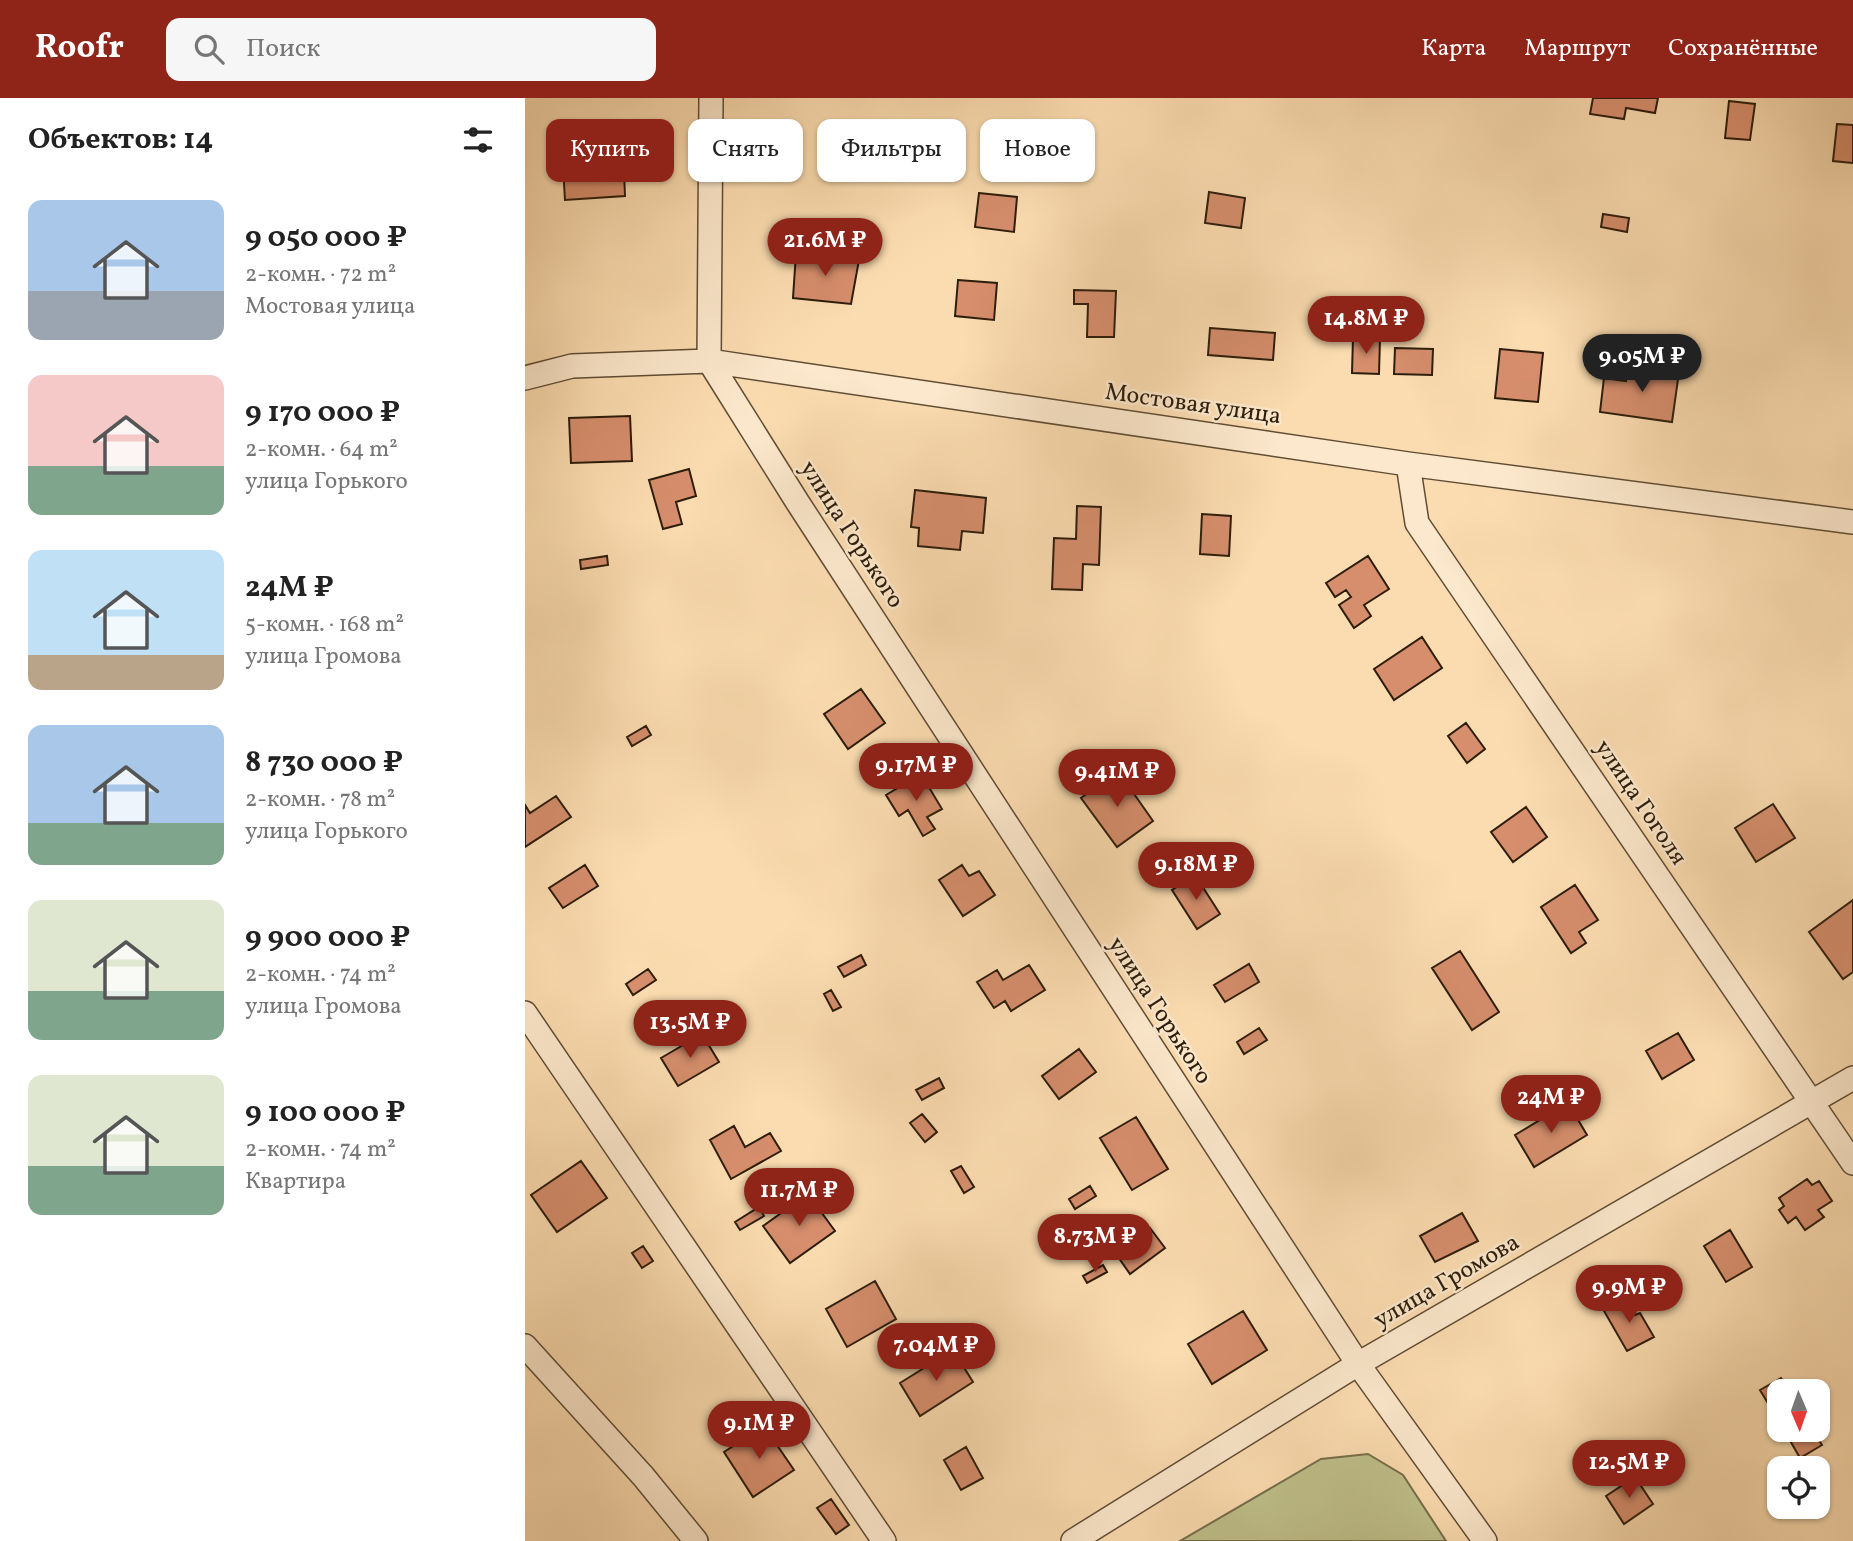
<!DOCTYPE html>
<html lang="ru">
<head>
<meta charset="utf-8">
<style>
	:root { --surface:#fff; --page:#f6f6f6; --text:#222; --muted:#767676; --accent:#8f2418 }
	body { margin:0; font-family:Vollkorn,serif; background:var(--page); color:var(--text); height:100vh; display:flex; flex-direction:column; font-size:26px; white-space:nowrap }
	* { box-sizing:border-box; margin:0 }
	p { font-size:23px; color:var(--muted) }
	.icon { flex:none; width:38px; height:38px; fill:none; stroke:currentColor; stroke-width:2; stroke-linecap:round; stroke-linejoin:round }
	.map { position:relative; flex:1; overflow:hidden }
	.drawer { display:flex; flex-direction:column; background:var(--surface); width:525px }
	.drawer>* { flex:none }
	.guide { position:absolute; left:21px; top:21px; width:665px; height:63px; display:flex; gap:14px }
	.needle { width:46px; rotate:178deg }
	.tools { position:absolute; left:1242px; top:1281px; display:grid; gap:14px }
	.tools a { display:grid; place-items:center; width:63px; height:63px; border-radius:14px; background:var(--surface); box-shadow:0 2px 5px #0004; font-size:35px }
	.price { position:absolute; translate:-50% -60px; padding:0 16px; border-radius:24px; background:var(--accent); color:#fff; font-size:23px; line-height:46px; filter:drop-shadow(0 2px 4px #0008) }
	.price::after { content:''; position:absolute; left:50%; top:42px; width:21px; height:16px; margin-left:-10px; background:inherit; clip-path:polygon(0 0,100% 0,50% 100%) }
	.price.current { background:#222; color:#fff }
	ul { padding:0; list-style:none }
	li { display:flex; align-items:center; gap:21px; height:175px; padding:0 28px }
	li span { display:grid; place-items:center; flex:none; width:196px; height:140px; border-radius:14px; color:#555 }
	li>.icon { margin-inline-start:auto }
	span .icon { width:84px; height:84px; fill:#fffc; stroke-width:1 }
	li b { font-size:30px }
	h2 { display:flex; justify-content:space-between; align-items:center; height:84px; padding:0 28px; font-size:30px }
	.pill { padding:0 24px; border-radius:14px; background:var(--surface); box-shadow:0 2px 5px #0004; font-size:24px; line-height:63px }
	.pill.current { background:var(--accent); color:#fff }
	header { display:flex; align-items:center; gap:42px; box-sizing:border-box; height:98px; padding:0 35px; background:var(--accent); color:#fff }
	header strong { font-size:33px }
	nav { display:flex; gap:38px; margin-inline-start:auto; font-size:24px }
	.search { width:490px; height:63px; background:var(--page); display:flex; align-items:center; gap:18px; box-sizing:border-box; padding:0 24px; border-radius:14px; color:var(--muted); font-size:26px }
	main { display:flex; flex:1; min-height:0 }
	.map>svg:first-child { display:block }
	.green { fill:#bfc08b; stroke:#766e4c; stroke-width:2 }
	.building { fill:#d68e6d; stroke:#2d1d0c; stroke-width:2 }
	.lines { fill:none; stroke-linecap:round; stroke-linejoin:round }
	.minor-casing { stroke:#604d35; stroke-width:26 }
	.minor { stroke:#fce8cc; stroke-width:23 }
	.labels { text-anchor:middle; dominant-baseline:central; stroke-width:5; stroke-linejoin:round; paint-order:stroke }
	.street-label { font-size:24px; fill:#2d1d0c; stroke:#fce8cc }
</style>
</head>
<body>
<header>
<strong>Roofr</strong>
<div class="search"><svg class="icon" aria-label="search" viewBox="0 0 24 24"><circle cx="10" cy="10" r="6"/><path d="M15 15l6 6"/></svg>Поиск</div>
<nav><a>Карта</a><a>Маршрут</a><a>Сохранённые</a></nav>
</header>
<main>
<section class="drawer">
<h2>Объектов: 14<svg class="icon" aria-label="filters" viewBox="0 0 24 24"><path d="M4 7h16M4 17h16"/><circle cx="9" cy="7" r="2"/><circle cx="15" cy="17" r="2"/></svg></h2>
<ul>
<li><span style="background:linear-gradient(#a9c7e8 65%,#9aa5b1 0)"><svg class="icon" aria-label="home" viewBox="0 0 24 24"><path d="M3 11l9-7 9 7M6 9v11h12V9"/></svg></span><div><b>9 050 000 ₽</b><p>2-комн. · 72 m²</p><p>Мостовая улица</p></div></li>
<li><span style="background:linear-gradient(#f6c9c9 65%,#7fa58c 0)"><svg class="icon" aria-label="home" viewBox="0 0 24 24"><path d="M3 11l9-7 9 7M6 9v11h12V9"/></svg></span><div><b>9 170 000 ₽</b><p>2-комн. · 64 m²</p><p>улица Горького</p></div></li>
<li><span style="background:linear-gradient(#bfe0f5 75%,#b9a48a 0)"><svg class="icon" aria-label="home" viewBox="0 0 24 24"><path d="M3 11l9-7 9 7M6 9v11h12V9"/></svg></span><div><b>24M ₽</b><p>5-комн. · 168 m²</p><p>улица Громова</p></div></li>
<li><span style="background:linear-gradient(#a9c7e8 70%,#7fa58c 0)"><svg class="icon" aria-label="home" viewBox="0 0 24 24"><path d="M3 11l9-7 9 7M6 9v11h12V9"/></svg></span><div><b>8 730 000 ₽</b><p>2-комн. · 78 m²</p><p>улица Горького</p></div></li>
<li><span style="background:linear-gradient(#dfe7d0 65%,#7fa58c 0)"><svg class="icon" aria-label="home" viewBox="0 0 24 24"><path d="M3 11l9-7 9 7M6 9v11h12V9"/></svg></span><div><b>9 900 000 ₽</b><p>2-комн. · 74 m²</p><p>улица Громова</p></div></li>
<li><span style="background:linear-gradient(#dfe7d0 65%,#7fa58c 0)"><svg class="icon" aria-label="home" viewBox="0 0 24 24"><path d="M3 11l9-7 9 7M6 9v11h12V9"/></svg></span><div><b>9 100 000 ₽</b><p>2-комн. · 74 m²</p><p>Квартира</p></div></li>
</ul>
</section>
<div class="map">
<svg width="1328" height="1443" viewBox="0 0 1328 1443">
	<rect width="100%" height="100%" fill="#fbdcb0"/>
	<filter id="stains"><feTurbulence type="fractalNoise" baseFrequency=".00286" numOctaves="4"/><feColorMatrix values="0 0 0 0 .2 0 0 0 0 .09 0 0 0 0 .02 0 0 0 .5 -.17"/></filter>
	<radialGradient id="worn" r=".72"><stop offset=".6" stop-color="#630" stop-opacity="0"/><stop offset="1" stop-color="#630" stop-opacity=".3"/></radialGradient>
	<path class="green" d="M843 1356 878 1377 921 1443H655L796 1361Z"/>
	<path class="building" d="M1068 0H1133L1130 15 1101 10 1099 21 1065 16Z
		M1204 3 1230 6 1225 42 1200 40Z
		M1312 26 1328 27V65L1308 63Z
		M98 48 100 98 40 102 37 52Z
		M684 94 720 100 716 130 680 125Z
		M454 95 492 99 489 134 450 129Z
		M1078 116 1104 120 1102 134 1076 129Z
		M271 155 334 162 326 206 268 200Z
		M433 182 472 185 469 222 430 218Z
		M549 192 591 193 589 239H562L563 206H549Z
		M685 230 750 235 748 262 683 257Z
		M828 239 855 240 854 276 827 275Z
		M870 250 908 251 907 277 869 276Z
		M975 251 1018 255 1013 304 970 300Z
		M1103 266 1154 274 1147 324 1075 314 1079 280 1101 283Z
		M105 318 107 363 46 365 44 320Z
		M164 371 171 398 151 404 157 426 138 431 124 382Z
		M390 392 461 400 458 435 437 433 435 452 393 448 394 430 386 429Z
		M552 408 576 409 574 467 558 466 557 492 527 491 529 440 551 441Z
		M677 416 706 418 704 458 675 456Z
		M82 458 83 467 56 471 55 462Z
		M843 458 864 491 839 507 846 518 829 530 814 507 826 499 821 492 810 499 801 485Z
		M897 539 917 570 869 602 849 571Z
		M336 591 360 625 323 651 299 616Z
		M941 625 960 651 942 665 923 638Z
		M121 628 126 637 107 648 102 639Z
		M593 673 628 723 592 749 556 700Z
		M396 676 417 711 402 719 410 731 398 738 383 712 374 718 361 697Z
		M31 698 46 719 0 749V707L5 715Z
		M1248 706 1270 740 1231 764 1210 730Z
		M1001 709 1022 739 988 764 966 734Z
		M60 767 73 788 38 810 24 790Z
		M437 767 444 778 454 773 470 797 438 818 414 782Z
		M670 777 695 816 672 831 647 792Z
		M1050 787 1073 822 1054 834 1061 845 1046 855 1016 809Z
		M1328 802V874L1318 881 1284 834Z
		M935 853 974 914 947 932 907 870Z
		M336 857 341 867 319 879 313 869Z
		M724 866 734 884 700 904 689 887Z
		M504 867 520 892 486 913 480 903 469 910 452 884 472 872 478 882Z
		M123 871 131 882 108 897 101 886Z
		M306 892 316 909 308 913 299 896Z
		M734 930 742 942 719 956 712 944Z
		M1153 935 1169 962 1137 981 1121 953Z
		M177 936 194 964 153 988 136 960Z
		M554 951 571 974 534 1001 517 978Z
		M414 980 419 990 397 1002 391 992Z
		M1043 1005 1062 1037 1009 1069 990 1037Z
		M397 1016 412 1034 400 1044 385 1025Z
		M611 1019 643 1071 607 1092 575 1040Z
		M209 1028 220 1049 245 1035 256 1053 206 1081 185 1042Z
		M56 1063 82 1100 32 1134 6 1097Z
		M436 1068 449 1089 439 1095 426 1073Z
		M1282 1081 1287 1087 1294 1083 1307 1103 1293 1112 1299 1119 1280 1132 1271 1119 1263 1125 1254 1112 1259 1108 1254 1100Z
		M565 1088 571 1098 550 1111 544 1101Z
		M283 1096 310 1133 265 1165 238 1128Z
		M234 1109 239 1118 215 1132 210 1124Z
		M937 1115 953 1143 910 1164 895 1138Z
		M625 1130 640 1150 605 1176 591 1156Z
		M1205 1132 1227 1169 1201 1184 1179 1148Z
		M118 1148 128 1163 117 1170 107 1155Z
		M578 1167 582 1174 562 1185 558 1178Z
		M350 1183 371 1221 322 1249 301 1211Z
		M1101 1201 1110 1217 1115 1215 1129 1239 1102 1253 1079 1213Z
		M718 1213 742 1252 687 1286 663 1246Z
		M428 1252 448 1284 395 1318 375 1285Z
		M1256 1280 1264 1293H1255V1325L1235 1292Z
		M239 1328 269 1372 228 1399 199 1354Z
		M1259 1332H1287L1297 1347 1275 1360Z
		M441 1349 458 1380 436 1392 419 1362Z
		M1110 1379 1128 1406 1099 1426 1081 1398Z
		M306 1401 324 1427 311 1436 292 1410Z"/>
	<g class="lines">
		<defs>
			<path id="minor" d="M186 0 184 263 273 405 833 1266 960 1443
				M0 280 47 268 184 263 883 366 1328 424
				M883 366 892 425 1328 1065
				M0 915 359 1443
				M0 1248 118 1378 171 1443
				M548 1443 833 1266 1328 980"/>
		</defs>
		<use href="#minor" class="minor-casing"/>
		<use href="#minor" class="minor"/>
	</g>
	<g class="labels">
		<g class="street-label">
			<text transform="translate(668 307) rotate(8)">Мостовая улица</text>
			<text transform="translate(326 437) rotate(57)">улица Горького</text>
			<text transform="translate(1115 705) rotate(56)">улица Гоголя</text>
			<text transform="translate(634 913) rotate(57)">улица Горького</text>
			<text transform="translate(922 1184) rotate(-30)">улица Громова</text>
		</g>
	</g>
	<rect width="100%" height="100%" filter="url(#stains)"/>
	<rect width="100%" height="100%" fill="url(#worn)"/>
</svg>
<div class="tools">
<a><svg class="needle" viewBox="-14 -14 28 28"><path d="M0-13l5 13h-10z" fill="#e53935"/><path d="M0 13l5-13h-10z" fill="#767676"/></svg></a>
<a><svg class="icon" aria-label="locate" viewBox="0 0 24 24"><circle cx="12" cy="12" r="6"/><path d="M12 2v4M12 18v4M2 12h4M18 12h4"/></svg></a>
</div>
<b class="price" style="left:300px;top:180px">21.6M ₽</b>
<b class="price" style="left:841px;top:258px">14.8M ₽</b>
<b class="price current" style="left:1117px;top:296px">9.05M ₽</b>
<b class="price" style="left:391px;top:705px">9.17M ₽</b>
<b class="price" style="left:592px;top:711px">9.41M ₽</b>
<b class="price" style="left:671px;top:804px">9.18M ₽</b>
<b class="price" style="left:165px;top:962px">13.5M ₽</b>
<b class="price" style="left:1026px;top:1037px">24M ₽</b>
<b class="price" style="left:274px;top:1130px">11.7M ₽</b>
<b class="price" style="left:570px;top:1176px">8.73M ₽</b>
<b class="price" style="left:1104px;top:1227px">9.9M ₽</b>
<b class="price" style="left:411px;top:1285px">7.04M ₽</b>
<b class="price" style="left:234px;top:1363px">9.1M ₽</b>
<b class="price" style="left:1104px;top:1402px">12.5M ₽</b>
<div class="guide">
<a class="pill current">Купить</a>
<a class="pill">Снять</a>
<a class="pill">Фильтры</a>
<a class="pill">Новое</a>
</div>
</div>
</main>
</body>
</html>
